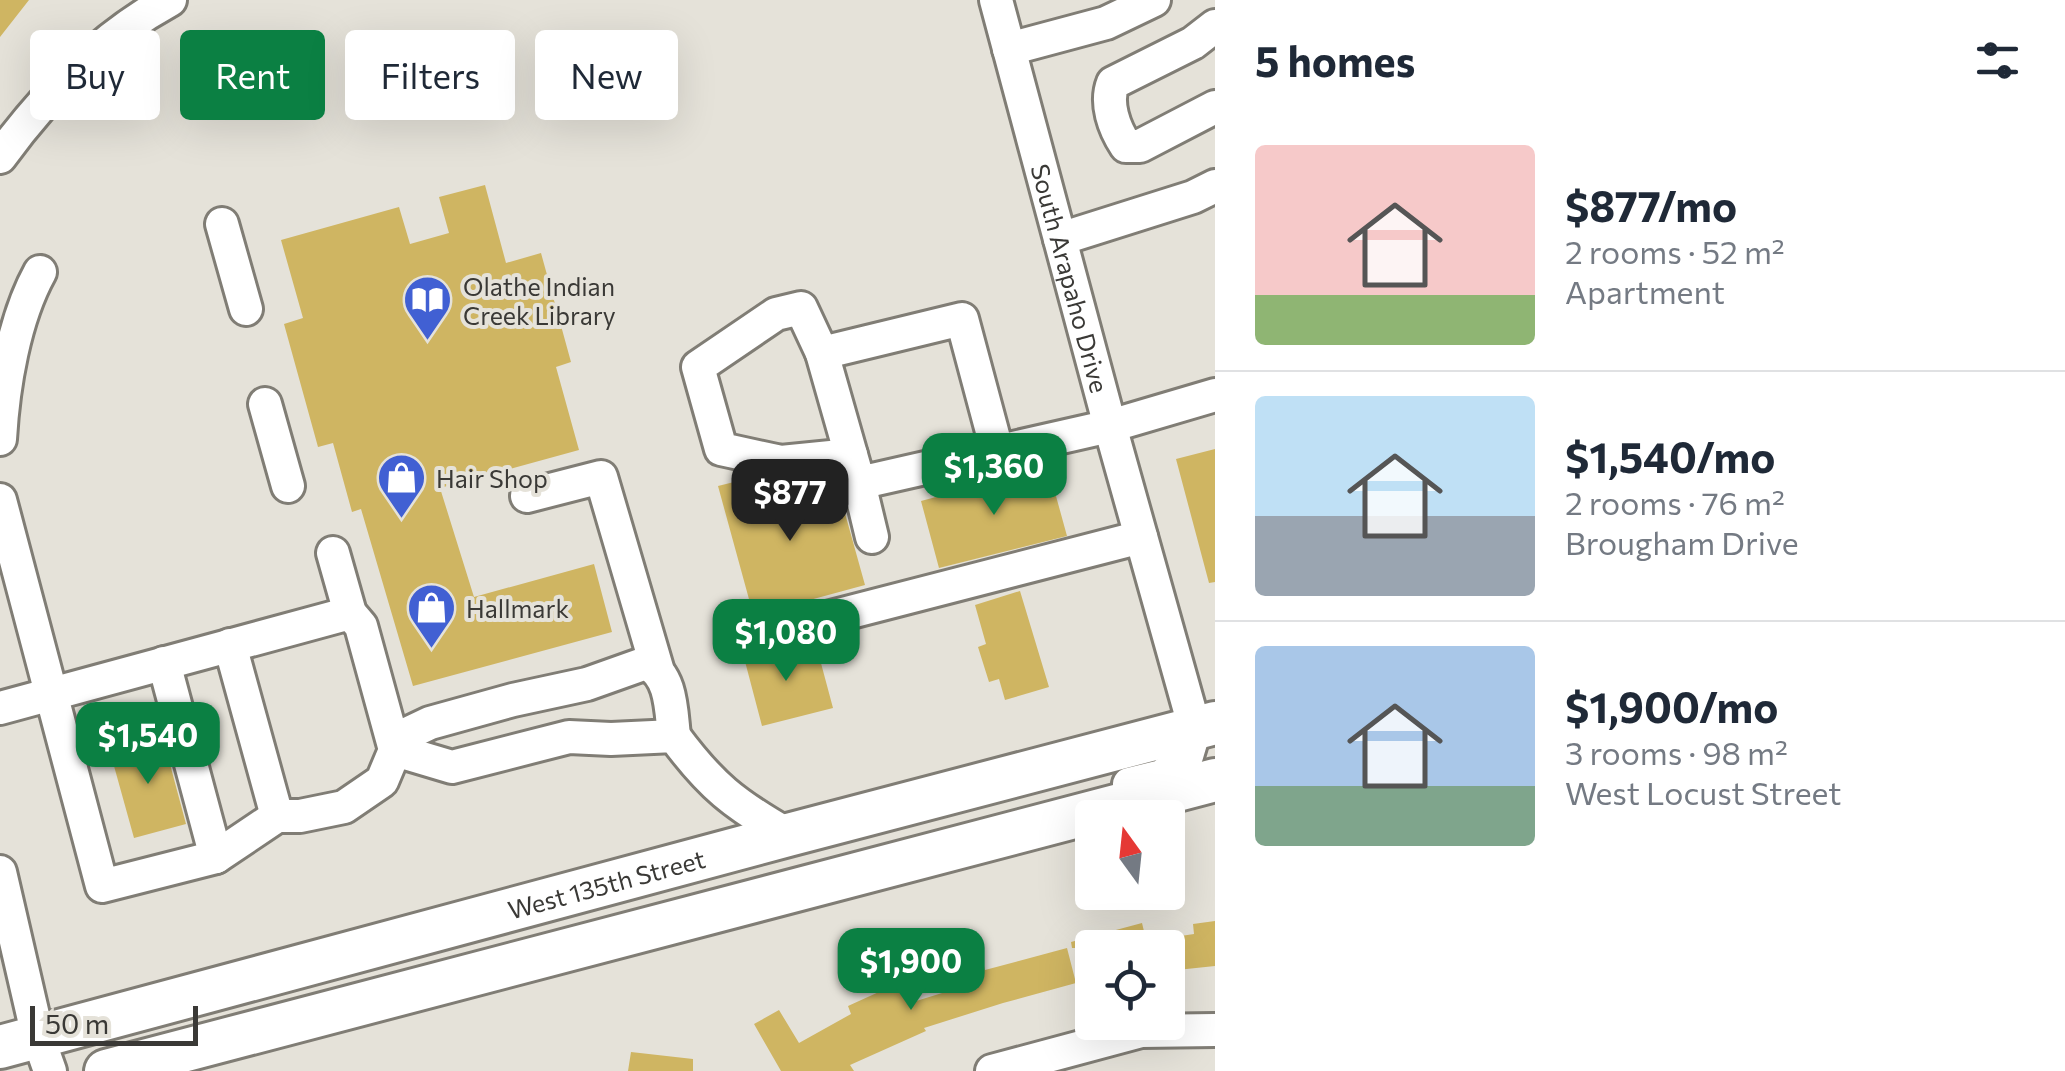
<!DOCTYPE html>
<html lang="en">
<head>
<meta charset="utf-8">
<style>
	:root { --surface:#fff; --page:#f6f6f7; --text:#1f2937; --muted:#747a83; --line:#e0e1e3; --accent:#0b8043 }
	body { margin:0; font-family:Commissioner,sans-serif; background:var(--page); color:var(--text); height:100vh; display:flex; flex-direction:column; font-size:38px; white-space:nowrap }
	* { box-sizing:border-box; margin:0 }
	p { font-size:32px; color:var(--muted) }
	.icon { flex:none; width:55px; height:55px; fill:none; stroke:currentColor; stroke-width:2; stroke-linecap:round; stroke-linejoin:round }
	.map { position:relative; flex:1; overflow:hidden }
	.sheet { display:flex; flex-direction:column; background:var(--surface); width:850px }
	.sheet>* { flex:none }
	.guide { position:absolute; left:30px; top:30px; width:950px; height:90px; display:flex; gap:20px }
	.needle { width:65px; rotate:345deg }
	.tools { position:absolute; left:1075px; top:800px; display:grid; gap:20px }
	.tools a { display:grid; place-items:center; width:110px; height:110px; border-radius:10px; background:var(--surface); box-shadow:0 10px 40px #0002; font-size:50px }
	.scale { position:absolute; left:30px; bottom:25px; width:168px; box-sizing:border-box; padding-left:10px; border:5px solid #3a3936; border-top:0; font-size:28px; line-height:35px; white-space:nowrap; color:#3a3936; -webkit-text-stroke:8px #e5e2d9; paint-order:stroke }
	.price { position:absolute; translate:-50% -85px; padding:0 22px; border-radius:20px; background:var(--accent); color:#fff; font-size:32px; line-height:65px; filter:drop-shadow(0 2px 5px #0008) }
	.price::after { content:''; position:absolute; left:50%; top:60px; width:30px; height:22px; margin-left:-15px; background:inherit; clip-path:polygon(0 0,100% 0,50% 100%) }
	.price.active { background:#222; color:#fff }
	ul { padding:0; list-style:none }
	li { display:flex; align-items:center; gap:30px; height:250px; padding:0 40px }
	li+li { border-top:2px solid var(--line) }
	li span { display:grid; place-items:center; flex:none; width:280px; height:200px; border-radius:10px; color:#555 }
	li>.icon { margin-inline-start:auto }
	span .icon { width:120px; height:120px; fill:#fffc; stroke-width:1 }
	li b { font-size:42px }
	h2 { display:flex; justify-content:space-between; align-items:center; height:120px; padding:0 40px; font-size:42px }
	.pill { padding:0 35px; border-radius:10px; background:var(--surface); box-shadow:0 10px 40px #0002; font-size:35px; line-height:90px }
	.pill.active { background:var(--accent); color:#fff }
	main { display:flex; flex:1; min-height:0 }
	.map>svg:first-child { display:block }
	.building { fill:#cfb562 }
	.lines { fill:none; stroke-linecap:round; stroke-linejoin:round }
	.minor-casing { stroke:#807d75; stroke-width:38 }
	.major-casing { stroke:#807d75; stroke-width:48 }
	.minor { stroke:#fff; stroke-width:32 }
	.major { stroke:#fff; stroke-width:42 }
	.labels { text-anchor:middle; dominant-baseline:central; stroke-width:8; stroke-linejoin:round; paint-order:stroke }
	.street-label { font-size:25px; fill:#3a3936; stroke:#e5e2d9 }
	.poi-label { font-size:25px; fill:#3a3936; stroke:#e5e2d9; text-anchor:start }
</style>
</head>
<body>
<main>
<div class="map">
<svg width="1215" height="1071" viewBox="0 0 1215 1071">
	<rect width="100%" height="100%" fill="#e5e2d9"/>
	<path class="building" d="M0 0H29L0 37Z
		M485 185 506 263 541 253 571 362 556 367 579 450 440 488 474 597 594 564 612 632 413 686 361 509 352 512 333 443 318 447 284 324 303 318 281 240 399 207 410 244 449 233 439 197Z
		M1215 449V582L1209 583 1176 459Z
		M1048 467 1067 536 939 568 921 501Z
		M754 477 766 479 772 499 836 481 865 585 773 610 762 618 758 632 718 486Z
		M1020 591 1049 687 1005 700 999 679 989 682 978 647 986 644 975 605Z
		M760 640 771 650H784L786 660 818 652 833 708 762 726 742 650 761 645Z
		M163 738 186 824 134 838 109 748 143 739 145 743Z
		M1215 921V966L1177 970 1174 937 1194 934 1193 924Z
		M1142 923 1148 948H1072L1071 942Z
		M1067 948 1076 983 1003 1003 924 1028 926 1031 850 1065 854 1071H781L754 1024 779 1010 799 1043 851 1014 848 1006 903 981 913 1002 955 989 950 973 983 962 985 970Z
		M631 1052 693 1059V1071H628Z"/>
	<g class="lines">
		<defs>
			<g id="minor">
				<path id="s1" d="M996 0 1110 426 1195 729 1187 756 1162 776 1129 784"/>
				<path d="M1215 26 1193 43 1113 83C1105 103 1114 128 1126 146H1140L1215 107"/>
				<path d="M1009 49 1106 23 1154 0"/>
				<path d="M0 157C46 94 100 38 170 0"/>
				<path d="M222 224 246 309"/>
				<path d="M1060 239 1193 197 1215 186"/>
				<path d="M822 353 859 483 1110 426 1215 395"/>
				<path d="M265 404 288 486"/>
				<path d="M0 439C3 386 14 319 40 272"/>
				<path d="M851 455 781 462 721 449 698 367 776 314 801 308 822 353 962 319 997 450"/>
				<path d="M859 483 872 537"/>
				<path d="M527 496 601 477 657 668"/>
				<path d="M0 500 102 886 216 857 277 816H300L344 807 382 781 395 750 452 767 569 737 611 739 674 736C711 786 734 804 788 835"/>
				<path d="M333 553 350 613 361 626 395 750"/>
				<path d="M777 631 1141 537"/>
				<path d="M230 645 277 816"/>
				<path d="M164 663 216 857"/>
				<path d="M0 708 350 613"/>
				<path d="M395 750 409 733 430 723 513 700 587 684 646 663C672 675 671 711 674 736"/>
				<path d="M0 872 38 1037 50 1071"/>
				<path d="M992 1071 1141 1031 1215 1030"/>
			</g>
			<g id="major">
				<path id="s2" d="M0 1047 788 835 1215 723"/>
				<path d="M106 1071 1215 780"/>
			</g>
		</defs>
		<use href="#minor" class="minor-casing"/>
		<use href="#major" class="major-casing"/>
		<use href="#minor" class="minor"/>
		<use href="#major" class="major"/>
	</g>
	<defs>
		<symbol id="library-pin" viewBox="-11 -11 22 30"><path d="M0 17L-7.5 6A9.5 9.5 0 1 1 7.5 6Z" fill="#4160d3" stroke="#e5e2d9"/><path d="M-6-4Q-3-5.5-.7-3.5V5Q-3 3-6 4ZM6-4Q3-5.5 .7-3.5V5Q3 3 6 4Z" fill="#fff"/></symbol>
		<symbol id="shop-pin" viewBox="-11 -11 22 30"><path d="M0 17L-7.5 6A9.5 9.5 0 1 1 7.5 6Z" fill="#4160d3" stroke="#e5e2d9"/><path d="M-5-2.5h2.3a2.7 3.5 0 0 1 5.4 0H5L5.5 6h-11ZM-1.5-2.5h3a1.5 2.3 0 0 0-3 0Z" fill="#fff"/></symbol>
	</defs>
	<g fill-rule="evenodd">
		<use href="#library-pin" x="400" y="272" width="55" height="75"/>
		<use href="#shop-pin" x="374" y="450" width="55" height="75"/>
		<use href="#shop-pin" x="404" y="580" width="55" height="75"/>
	</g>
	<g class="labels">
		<g class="street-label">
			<text stroke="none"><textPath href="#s1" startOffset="288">South Arapaho Drive</textPath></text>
			<text stroke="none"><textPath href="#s2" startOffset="628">West 135th Street</textPath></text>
		</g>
		<g class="poi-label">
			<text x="463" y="286">Olathe Indian<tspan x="463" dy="29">Creek Library</tspan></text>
			<text x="436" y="478">Hair Shop</text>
			<text x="466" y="608">Hallmark</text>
		</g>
	</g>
</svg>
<div class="tools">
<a><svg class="needle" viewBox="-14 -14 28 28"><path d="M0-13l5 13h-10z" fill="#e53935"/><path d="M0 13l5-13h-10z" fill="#747a83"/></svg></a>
<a><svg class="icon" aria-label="locate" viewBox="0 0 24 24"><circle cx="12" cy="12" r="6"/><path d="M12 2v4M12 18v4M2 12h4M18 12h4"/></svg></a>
</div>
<div class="scale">50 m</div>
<b class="price" style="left:994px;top:518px">$1,360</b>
<b class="price active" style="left:790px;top:544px">$877</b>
<b class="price" style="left:786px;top:684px">$1,080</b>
<b class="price" style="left:148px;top:787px">$1,540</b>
<b class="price" style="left:911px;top:1013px">$1,900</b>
<div class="guide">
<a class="pill">Buy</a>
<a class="pill active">Rent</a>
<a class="pill">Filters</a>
<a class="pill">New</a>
</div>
</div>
<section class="sheet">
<h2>5 homes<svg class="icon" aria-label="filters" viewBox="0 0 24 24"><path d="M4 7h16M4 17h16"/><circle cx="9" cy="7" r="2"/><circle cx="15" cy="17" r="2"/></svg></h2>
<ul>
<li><span style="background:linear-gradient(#f6c9c9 75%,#8fb573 0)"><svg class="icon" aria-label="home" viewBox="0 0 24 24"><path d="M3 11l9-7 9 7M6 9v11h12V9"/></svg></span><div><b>$877/mo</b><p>2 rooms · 52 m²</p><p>Apartment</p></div></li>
<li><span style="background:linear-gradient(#bfe0f5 60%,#9aa5b1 0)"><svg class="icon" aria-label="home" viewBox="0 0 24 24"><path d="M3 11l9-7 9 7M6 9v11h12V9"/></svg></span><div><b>$1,540/mo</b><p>2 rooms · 76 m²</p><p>Brougham Drive</p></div></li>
<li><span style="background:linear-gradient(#a9c7e8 70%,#7fa58c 0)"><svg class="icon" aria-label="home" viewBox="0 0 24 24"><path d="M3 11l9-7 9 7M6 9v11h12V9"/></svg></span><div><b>$1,900/mo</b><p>3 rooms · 98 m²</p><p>West Locust Street</p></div></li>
</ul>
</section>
</main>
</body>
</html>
